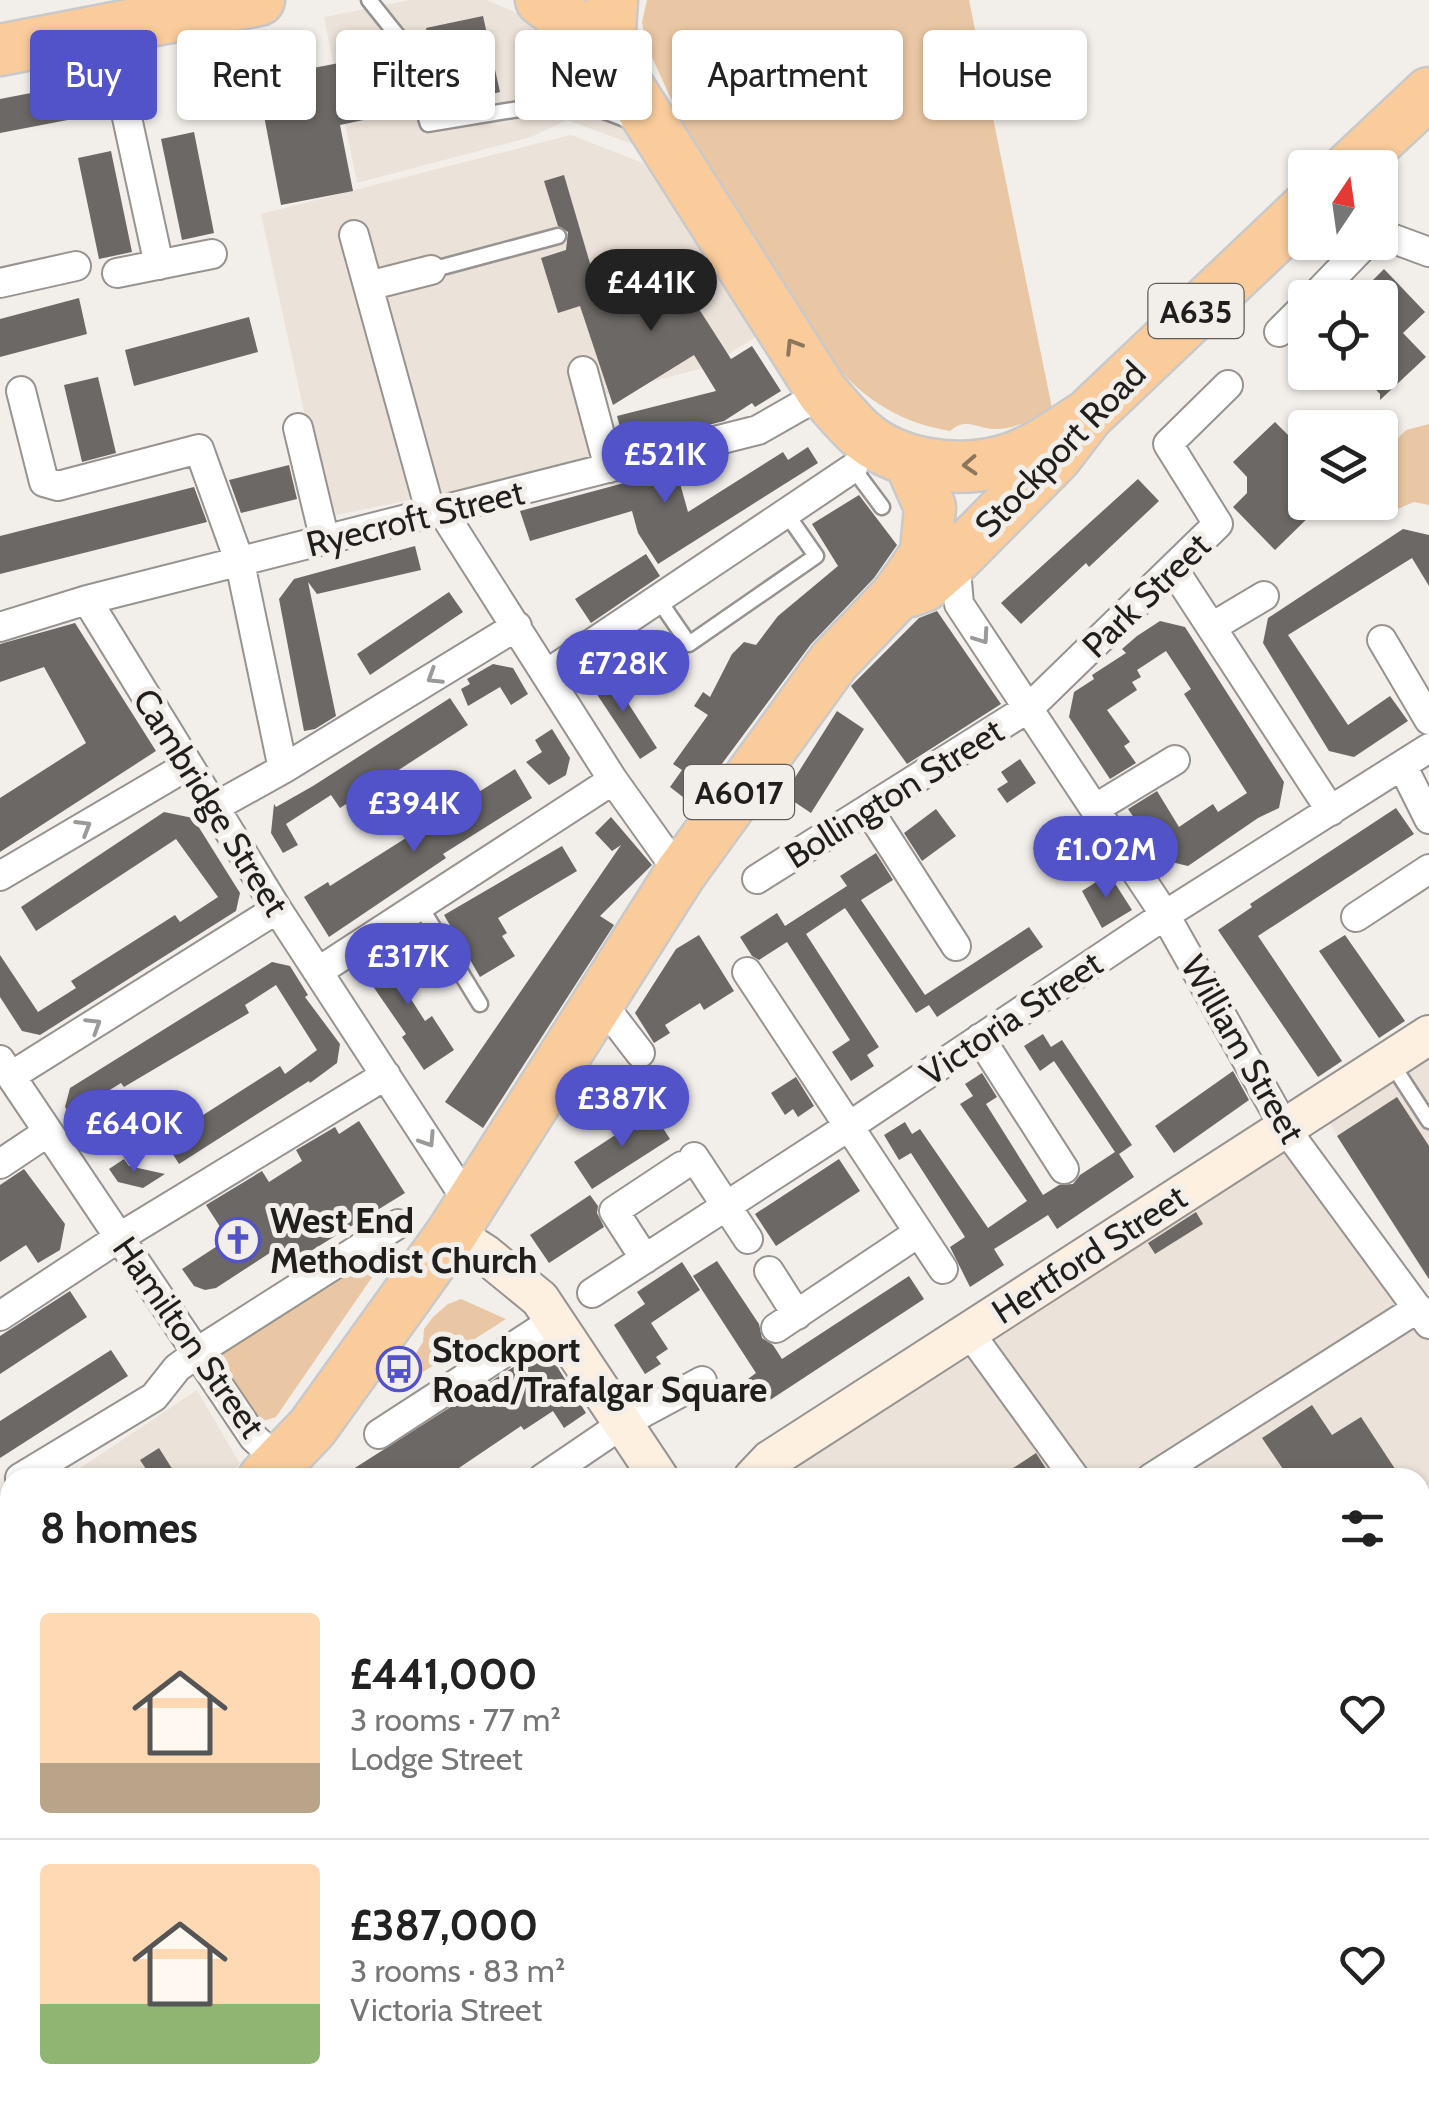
<!DOCTYPE html>
<html lang="en">
<head>
<meta charset="utf-8">
<style>
	:root { --surface:#fff; --page:#f6f6f6; --text:#222; --muted:#767676; --line:#e0e0e0; --accent:#5252c9 }
	body { margin:0; font-family:Cabin,sans-serif; background:var(--page); color:var(--text); height:100vh; display:flex; flex-direction:column; font-size:38px; white-space:nowrap }
	* { box-sizing:border-box; margin:0 }
	p { font-size:32px; color:var(--muted) }
	.icon { flex:none; width:55px; height:55px; fill:none; stroke:currentColor; stroke-width:2; stroke-linecap:round; stroke-linejoin:round }
	.map { position:relative; flex:1; overflow:hidden }
	.sheet { position:absolute; left:0px; top:1468px; width:1430px; height:642px; display:flex; flex-direction:column; background:var(--surface); border-radius:30px 30px 0 0; box-shadow:0 2px 8px #0004 }
	.sheet>* { flex:none }
	.banner { position:absolute; left:30px; top:30px; width:1370px; height:90px; display:flex; gap:20px }
	.needle { width:65px; rotate:13deg }
	.tools { position:absolute; left:1288px; top:150px; display:grid; gap:20px }
	.tools a { display:grid; place-items:center; width:110px; height:110px; border-radius:10px; background:var(--surface); box-shadow:0 2px 8px #0004; font-size:50px }
	.price { position:absolute; translate:-50% -85px; padding:0 22px; border-radius:35px; background:var(--accent); color:#fff; font-size:32px; line-height:65px; filter:drop-shadow(0 2px 5px #0008) }
	.price::after { content:''; position:absolute; left:50%; top:60px; width:30px; height:22px; margin-left:-15px; background:inherit; clip-path:polygon(0 0,100% 0,50% 100%) }
	.price.selected { background:#222; color:#fff }
	ul { padding:0; list-style:none }
	li { display:flex; align-items:center; gap:30px; height:250px; padding:0 40px }
	li+li { border-top:2px solid var(--line) }
	li span { display:grid; place-items:center; flex:none; width:280px; height:200px; border-radius:10px; color:#555 }
	li>.icon { margin-inline-start:auto }
	span .icon { width:120px; height:120px; fill:#fffc; stroke-width:1 }
	li b { font-size:42px }
	h2 { display:flex; justify-content:space-between; align-items:center; height:120px; padding:0 40px; font-size:42px }
	.pill { padding:0 35px; border-radius:10px; background:var(--surface); box-shadow:0 2px 8px #0004; font-size:35px; line-height:90px }
	.pill.selected { background:var(--accent); color:#fff }
	.map>svg:first-child { display:block }
	.built { fill:#ebe2d9 }
	.green { fill:#eac7a4 }
	.building { fill:#6b6865 }
	.lines { fill:none; stroke-linecap:round; stroke-linejoin:round }
	.lane-casing { stroke:#969390; stroke-width:19 }
	.street-casing { stroke:#969390; stroke-width:32 }
	.secondary-casing { stroke:#969390; stroke-width:42 }
	.highway-casing { stroke:#c9c9c9; stroke-width:55 }
	.lane { stroke:#fff; stroke-width:14 }
	.street { stroke:#fff; stroke-width:28 }
	.secondary { stroke:#fef0e1; stroke-width:38 }
	.highway { stroke:#facc9c; stroke-width:50 }
	.rail { stroke:#4f4e4b; stroke-width:6; stroke-dasharray:5 10; stroke-linecap:butt }
	.oneway { stroke:#8d765c }
	.oneway2 { stroke:#9b9a99 }
	.labels { text-anchor:middle; dominant-baseline:central; stroke-width:10; stroke-linejoin:round; paint-order:stroke }
	.shield { fill:#f2efeb; stroke:#5f5d5b; stroke-width:2.5 }
	.shield-label { font-size:32px; font-weight:bold; fill:#201f1d }
	.street-label { font-size:35px; fill:#201f1d; stroke:#f2efeb }
	.poi-label { font-size:35px; font-weight:bold; fill:#201f1d; stroke:#f2efeb; text-anchor:start }
</style>
</head>
<body>
<div class="map">
<svg width="1429" height="2109" viewBox="0 0 1429 2109">
	<rect width="100%" height="100%" fill="#f2efeb"/>
	<path class="built" d="M410 0H486L555 29 643 148 567 120 531 137 357 183 324 17Z
		M571 135 651 166 756 337 707 367 580 401 591 463 327 517 261 214Z
		M1429 1049V1281L1325 1116Z
		M1288 1144 1369 1268 1418 1333 1429 1327V1651L1420 1656V1478H779Z
		M197 1390 240 1464 225 1477 65 1478Z"/>
	<path class="green" d="M647 0H969L1052 408C1038 417 1015 429 997 429 978 430 967 416 950 431 901 423 865 400 834 364L688 136 646 44 642 22Z
		M1429 424V505L1414 502 1379 517 1374 510V503L1380 502 1381 455 1406 430Z
		M381 1246 388 1254 276 1417 261 1422 216 1352Z
		M461 1299 506 1319 401 1386 398 1382 423 1342 424 1329 433 1317 448 1304Z
		M0 1738 10 1753V2100H156L153 2102 158 2109H0Z
		M1429 2020V2109H1331L1341 2100H1420V2029Z"/>
	<path class="building" d="M483 16 500 92 443 105 426 28Z
		M383 35 401 112 340 125 353 191 281 205 257 79 344 62 340 44Z
		M98 80 104 113 0 133V99Z
		M194 132 214 233 182 240 161 139Z
		M111 151 132 252 99 259 78 158Z
		M564 175 599 294 670 250 676 260 692 250 705 270 683 284 731 359 752 346 781 391 755 407 752 403 724 421 625 446 617 416 716 391 694 355 613 405 580 306 558 313 541 258 566 250 568 232 558 226 544 181Z
		M1384 269 1425 312 1403 333 1426 357 1380 400V394L1359 372H1380V298H1355Z
		M79 298 87 334 0 357V319Z
		M249 317 258 352 134 386 125 350Z
		M98 377 116 453 82 462 64 385Z
		M1275 422 1305 452V475L1294 486 1305 497V502H1311L1317 509 1275 550 1233 507 1247 493V477L1233 462Z
		M808 447 818 463 658 564 638 533 632 511 530 541 520 511 676 469 688 512 783 452 788 460Z
		M289 465 297 499 241 513 229 480Z
		M1138 479 1159 501 1089 567 1086 563 1021 624 1001 603Z
		M194 487 207 522 0 574V536Z
		M859 495 897 545 874 578 811 644 692 804 670 787 682 770 673 764 708 715 694 706 703 692 710 697 732 654 744 642 756 645 778 616 838 566 812 524Z
		M1403 529 1429 535V586L1412 558 1288 635 1348 725 1390 696 1408 721 1354 757 1329 751 1263 643 1268 618Z
		M415 546 421 570 317 594 308 582 336 716 315 729 304 731 279 599 294 579Z
		M646 554 660 576 591 623 575 599Z
		M449 592 463 612 370 675 357 654Z
		M937 611 1001 704 907 764 851 686 919 618Z
		M1160 621 1185 627 1284 782 1279 808 1258 818 1188 866 1163 860 1128 809 1157 791 1179 827 1213 804 1218 812 1247 793 1184 694 1191 689 1166 651 1137 670 1141 677 1132 682 1137 690 1107 710 1130 742 1124 746 1136 763 1110 779 1069 717 1074 692 1094 679 1092 675 1126 653 1122 649 1137 636Z
		M75 623 156 751 0 852V798L86 743 44 667 0 682V644Z
		M493 664 513 668 528 694 511 705 500 687 468 706 461 689 470 684 467 679Z
		M608 672 657 748 640 759 590 684Z
		M450 698 468 725 340 808 331 795 286 824 298 845 283 853 271 833 274 804 276 807 313 786Z
		M837 711 864 729 811 813 784 795Z
		M552 729 570 758 566 775 549 785 526 762 542 752 535 740Z
		M1020 759 1036 783 1007 803 997 789 1008 782 1001 772Z
		M515 769 532 798 443 854 446 858 329 937 304 897 328 882 330 886Z
		M1396 808 1414 834 1258 936 1342 1061 1318 1077 1218 930 1252 907 1250 904Z
		M936 809 956 836 922 861 904 833Z
		M164 812 193 818 240 893 236 911 40 1035 22 1031 0 997V955L38 1012 76 988 71 981 175 915 180 922 218 897 176 839 36 931 21 907Z
		M611 817 652 865 600 916 614 925 483 1128 445 1102 621 845 612 851 595 833Z
		M562 846 577 871 498 918 507 933 502 936 515 956 480 977 444 915Z
		M876 853 893 880 861 900 925 995 1029 927 1043 947 937 1017 929 1005 916 1013 845 908 806 934 879 1047 867 1055 874 1066 851 1081 832 1052 850 1040 787 942 759 960 752 956 740 937 777 913 785 926 847 886 840 876Z
		M1109 874 1132 910 1102 928 1082 891Z
		M699 935 734 991 704 1010 700 1003 665 1025 670 1033 654 1043 635 1013 676 949Z
		M1345 935 1405 1021 1379 1038 1319 951Z
		M401 938 412 954 391 968 425 1021 432 1016 454 1050 424 1070 402 1037 406 1034 370 982 375 956Z
		M272 962 290 966 308 995 305 997 340 1044 337 1063 310 1083 309 1081 179 1164 164 1140 280 1066 285 1074 317 1050 276 985 245 1005 249 1013 124 1087 121 1083 89 1103 100 1122 81 1133 65 1107 70 1088Z
		M1043 1034 1051 1047 1062 1040 1132 1145 1119 1154 1134 1177 1057 1229 1048 1215 994 1249 1004 1265 970 1287 950 1247 965 1237 911 1153 899 1160 884 1135 905 1122 912 1134 920 1129 988 1228 1027 1201 960 1104 973 1096 965 1084 982 1073 997 1097 986 1104 1043 1195 1059 1185 1073 1184 1080 1175 1115 1152 1054 1061 1040 1071 1024 1046Z
		M1233 1071 1249 1100 1174 1153 1155 1126Z
		M796 1077 814 1106 798 1117 793 1109 785 1115 771 1093Z
		M1397 1097 1429 1146V1279L1337 1136Z
		M652 1111 670 1139 592 1189 574 1162Z
		M359 1121 405 1193 293 1262 282 1245 216 1288 205 1290 194 1286 182 1269 228 1239 206 1205 262 1171 269 1182 302 1161 296 1150 335 1127 339 1134Z
		M124 1159 129 1166 165 1174 143 1188 118 1182 109 1169Z
		M839 1159 860 1191 776 1246 755 1214Z
		M24 1169 65 1224 60 1250 38 1263 26 1245 0 1262V1185Z
		M590 1195 598 1206 597 1213 604 1227 549 1263 530 1235Z
		M1196 1212 1203 1224 1155 1254 1148 1243Z
		M717 1261 759 1324 762 1338 773 1345 782 1359 909 1276 924 1299 764 1404 748 1379 756 1373 693 1276Z
		M682 1262 700 1290 651 1323 668 1349 656 1357 661 1364 645 1374 614 1325 645 1304 637 1292Z
		M70 1291 87 1317 0 1374V1336Z
		M545 1347 586 1413 564 1428 553 1411 524 1430 521 1426 444 1478H339Z
		M111 1350 128 1376 0 1458V1421Z
		M1312 1405 1332 1435 1361 1417 1401 1478H1289L1262 1438Z
		M159 1448 178 1478H152L140 1460Z
		M1036 1453 1052 1478H998Z"/>
	<g class="lines">
		<defs>
			<path id="lane" d="M369 0 401 40 428 124 537 106H591L633 122
				M431 270 558 236
				M853 468 882 507
				M658 599 689 644 816 556 786 513
				M420 906 480 1004
				M1390 1061 1429 1121
				M218 2100 224 2109"/>
			<path id="street" d="M108 30 159 265
				M1380 234 1429 252
				M354 235 431 514
				M117 273 212 254
				M0 283 76 266
				M368 286 431 270
				M1313 298 1367 242
				M1279 332 1305 306
				M583 371 609 468
				M21 391 44 482 58 486 199 449 240 563 283 769
				M298 428 325 541
				M442 511 613 780 680 874
				M955 559 959 604 1165 915 1285 1128 1429 1324
				M1174 570 1331 811
				M87 600 277 909 470 1205
				M0 627 87 600 758 430 823 393
				M1212 627 1264 596
				M1382 640 1429 720
				M548 673 853 468
				M1402 765 1429 819
				M213 808 283 769 517 626
				M1096 808 1175 760
				M868 809 956 946
				M0 876 187 766
				M757 879 1030 707 1218 524 1168 444 1228 385
				M1356 917 1429 869
				M319 971 613 780
				M747 972 943 1269
				M600 1001 640 1053
				M980 1038 1064 1169
				M0 1060 254 1438 280 1462
				M11 1076 277 909
				M694 1157 748 1239
				M0 1164 48 1132
				M645 1259 614 1211 682 1166
				M769 1271 797 1315
				M592 1293 848 1127 1165 915 1429 748
				M0 1316 120 1237 386 1075
				M776 1328 918 1233
				M969 1332 1075 1478
				M379 1434 556 1319
				M20 1478 154 1397 177 1368 208 1345 398 1224
				M543 1478 624 1423 702 1381
				M1151 1478 1418 1308
				M0 1700 10 1715"/>
			<path id="secondary" d="M452 1233 485 1254 540 1299 659 1478
				M753 1478 770 1460 1429 1035"/>
			<path id="highway" d="M541 0 578 27 617 69 823 393C835 406 847 421 860 433 896 465 953 473 999 462 1031 455 1061 432 1088 415
				M612 0 610 30 617 69
				M0 50 259 0
				M1349 168 1429 93
				M910 591 924 586 955 559 1055 458 1088 415 1305 209
				M264 1478 312 1428 452 1233 680 874 834 661 896 596 914 571 926 553 930 507 910 462
				M0 1657 10 1651"/>
		</defs>
		<use href="#lane" class="lane-casing"/>
		<use href="#street" class="street-casing"/>
		<use href="#secondary" class="secondary-casing"/>
		<use href="#highway" class="highway-casing"/>
		<use href="#lane" class="lane"/>
		<use href="#street" class="street"/>
		<use href="#secondary" class="secondary"/>
		<use href="#highway" class="highway"/>
		<path class="rail" d="M1420 1870 1429 1862
			M1420 1889 1429 1881
			M1171 2109 1181 2100"/>
	</g>
	<defs><path id="oneway-chevron" d="M-2-3.5L2.5 0L-2 3.5" fill="none" stroke-width="1.6" stroke-linecap="round" stroke-linejoin="round" transform="scale(2.5)"/></defs>
	<g class="oneway">
		<use href="#oneway-chevron" transform="translate(793 346) rotate(-122)"/>
		<use href="#oneway-chevron" transform="translate(970 465) rotate(177)"/>
	</g>
	<g class="oneway2">
		<use href="#oneway-chevron" transform="translate(982 637) rotate(55)"/>
		<use href="#oneway-chevron" transform="translate(434 677) rotate(148)"/>
		<use href="#oneway-chevron" transform="translate(84 827) rotate(-31)"/>
		<use href="#oneway-chevron" transform="translate(94 1025) rotate(-32)"/>
		<use href="#oneway-chevron" transform="translate(428 1140) rotate(57)"/>
	</g>
	<defs>
		<symbol id="church-ring" viewBox="-11 -11 22 22"><circle r="9.5" fill="#f2efeb" stroke="#5252c9" stroke-width="1.5"/><path d="M-1.2-6h2.4v3.5h3.3v2.4h-3.3V6h-2.4V-.1h-3.3v-2.4h3.3Z" fill="#5252c9"/></symbol>
		<symbol id="bus-ring" viewBox="-11 -11 22 22"><circle r="9.5" fill="#f2efeb" stroke="#5252c9" stroke-width="1.5"/><path d="M-5-6H5V4H4V6H2V4H-2V6H-4V4H-5ZM-3.5-4V0h7V-4ZM-3.5 1.2v1.5H-2V1.2ZM2 1.2v1.5H3.5V1.2Z" fill="#5252c9"/></symbol>
	</defs>
	<g fill-rule="evenodd">
		<use href="#church-ring" x="213" y="1215" width="50" height="50"/>
		<use href="#bus-ring" x="374" y="1344" width="50" height="50"/>
	</g>
	<g class="labels">
		<g class="shield">
			<rect x="1148.5" y="284" width="95" height="54" rx="8"/>
			<rect x="684" y="765" width="110" height="54" rx="8"/>
		</g>
		<g class="shield-label">
			<text x="1196" y="311">A635</text>
			<text x="739" y="792">A6017</text>
		</g>
		<g class="street-label">
			<text transform="translate(1060 449) rotate(-46)">Stockport Road</text>
			<text transform="translate(415 518) rotate(-14)">Ryecroft Street</text>
			<text transform="translate(1146 595) rotate(-44)">Park Street</text>
			<text transform="translate(894 793) rotate(-32)">Bollington Street</text>
			<text transform="translate(211 802) rotate(58)">Cambridge Street</text>
			<text transform="translate(1011 1018) rotate(-34)">Victoria Street</text>
			<text transform="translate(1243 1049) rotate(60)">William Street</text>
			<text transform="translate(1089 1254) rotate(-33)">Hertford Street</text>
			<text transform="translate(189 1337) rotate(55)">Hamilton Street</text>
		</g>
		<g class="poi-label">
			<text x="270" y="1220">West End<tspan x="270" dy="40">Methodist Church</tspan></text>
			<text x="432" y="1349">Stockport<tspan x="432" dy="40">Road/Trafalgar Square</tspan></text>
		</g>
	</g>
</svg>
<div class="tools">
<a><svg class="needle" viewBox="-14 -14 28 28"><path d="M0-13l5 13h-10z" fill="#e53935"/><path d="M0 13l5-13h-10z" fill="#767676"/></svg></a>
<a><svg class="icon" aria-label="locate" viewBox="0 0 24 24"><circle cx="12" cy="12" r="6"/><path d="M12 2v4M12 18v4M2 12h4M18 12h4"/></svg></a>
<a><svg class="icon" aria-label="layers" viewBox="0 0 24 24"><path d="M12 4l9 5-9 5-9-5zM3 14l9 5 9-5"/></svg></a>
</div>
<b class="price selected" style="left:651px;top:334px">£441K</b>
<b class="price" style="left:665px;top:506px">£521K</b>
<b class="price" style="left:623px;top:715px">£728K</b>
<b class="price" style="left:414px;top:855px">£394K</b>
<b class="price" style="left:1106px;top:901px">£1.02M</b>
<b class="price" style="left:408px;top:1008px">£317K</b>
<b class="price" style="left:622px;top:1150px">£387K</b>
<b class="price" style="left:134px;top:1175px">£640K</b>
<div class="banner">
<a class="pill selected">Buy</a>
<a class="pill">Rent</a>
<a class="pill">Filters</a>
<a class="pill">New</a>
<a class="pill">Apartment</a>
<a class="pill">House</a>
</div>
<section class="sheet">
<h2>8 homes<svg class="icon" aria-label="filters" viewBox="0 0 24 24"><path d="M4 7h16M4 17h16"/><circle cx="9" cy="7" r="2"/><circle cx="15" cy="17" r="2"/></svg></h2>
<ul>
<li><span style="background:linear-gradient(#ffd9b3 75%,#b9a48a 0)"><svg class="icon" aria-label="home" viewBox="0 0 24 24"><path d="M3 11l9-7 9 7M6 9v11h12V9"/></svg></span><div><b>£441,000</b><p>3 rooms · 77 m²</p><p>Lodge Street</p></div><svg class="icon" aria-label="heart" viewBox="0 0 24 24"><path d="M12 20l-8-8c-3-5 5-10 8-4 3-6 11-1 8 4z"/></svg></li>
<li><span style="background:linear-gradient(#ffd9b3 70%,#8fb573 0)"><svg class="icon" aria-label="home" viewBox="0 0 24 24"><path d="M3 11l9-7 9 7M6 9v11h12V9"/></svg></span><div><b>£387,000</b><p>3 rooms · 83 m²</p><p>Victoria Street</p></div><svg class="icon" aria-label="heart" viewBox="0 0 24 24"><path d="M12 20l-8-8c-3-5 5-10 8-4 3-6 11-1 8 4z"/></svg></li>
</ul>
</section>
</div>
</body>
</html>
